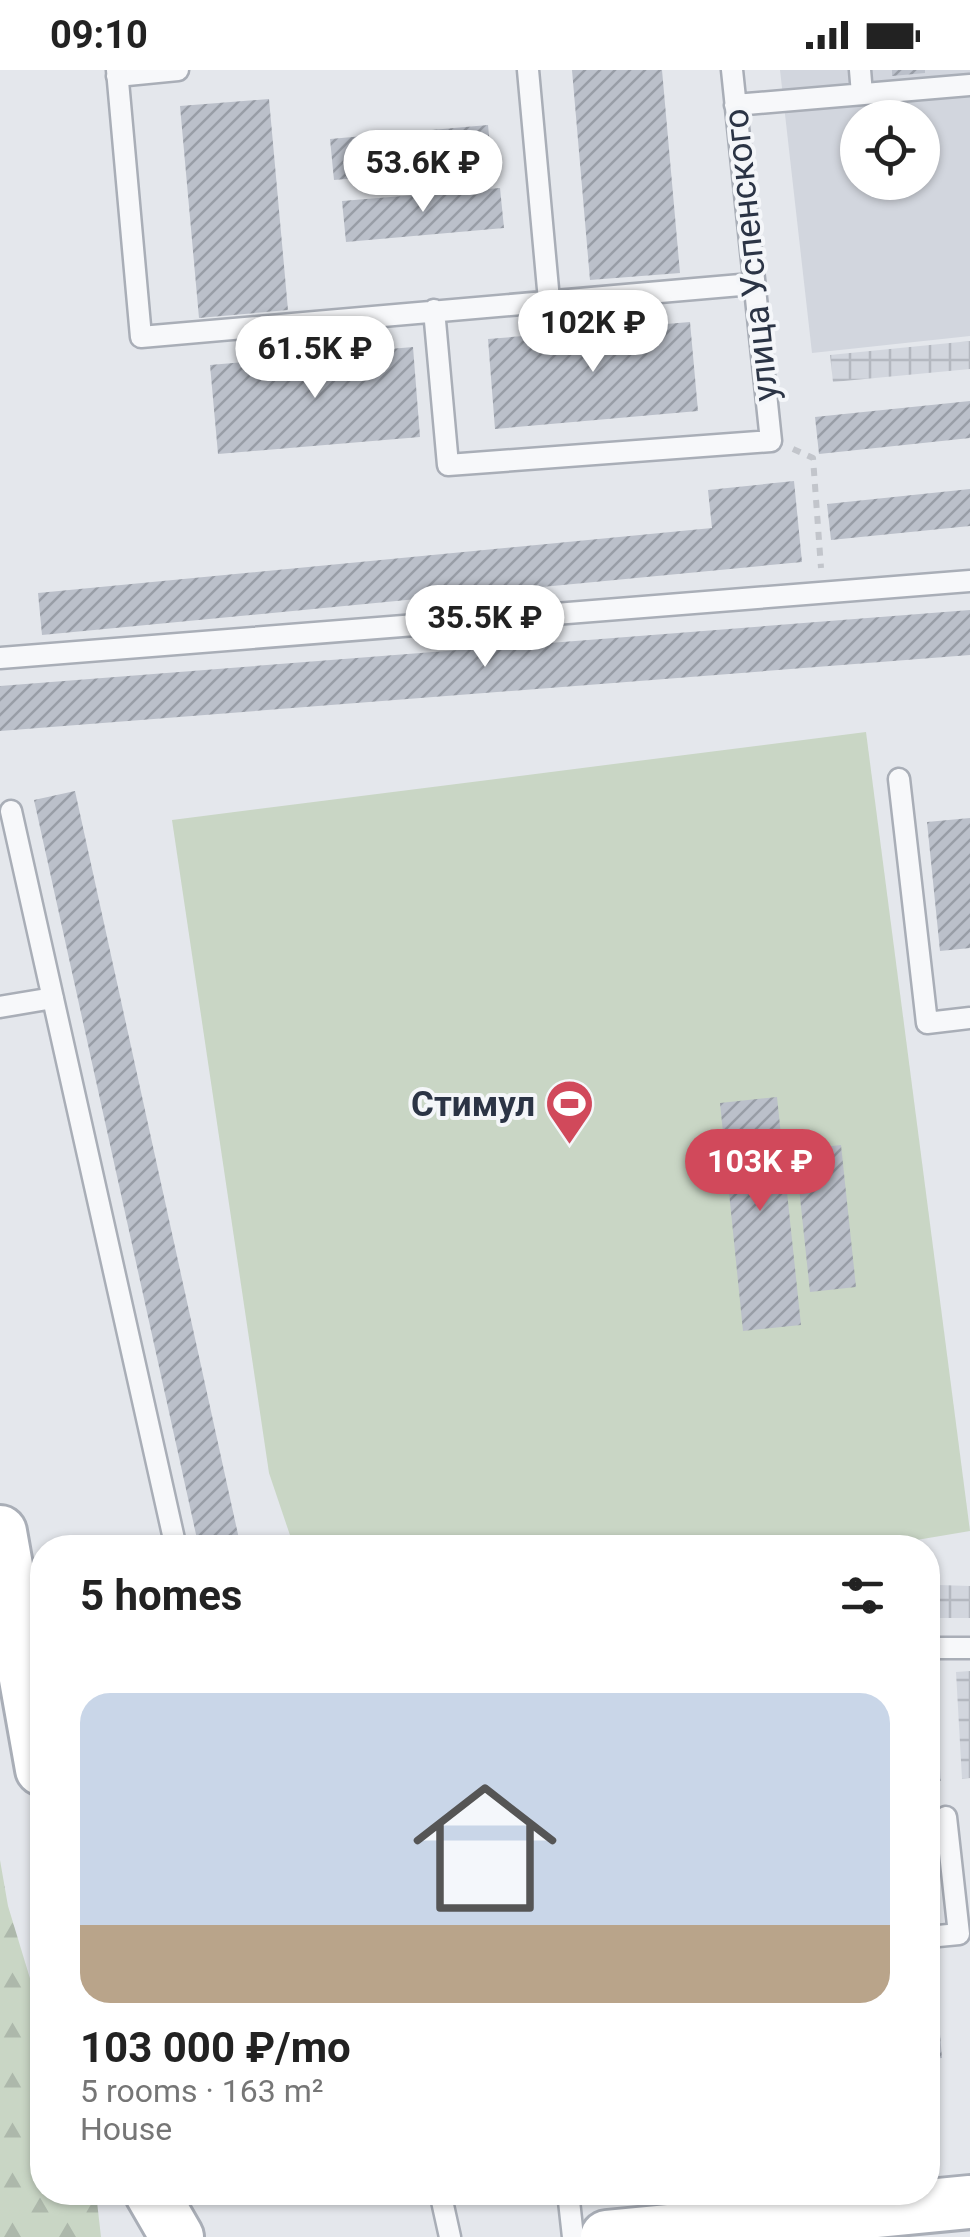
<!DOCTYPE html>
<html lang="en">
<head>
<meta charset="utf-8">
<style>
	:root { --surface:#fff; --page:#f2f2f2; --text:#222; --muted:#767676; --accent:#d1495b }
	body { margin:0; font-family:Roboto,sans-serif; background:var(--page); color:var(--text); height:100vh; display:flex; flex-direction:column; font-size:38px; white-space:nowrap }
	* { box-sizing:border-box; margin:0 }
	p { font-size:32px; color:var(--muted) }
	.icon { flex:none; width:55px; height:55px; fill:none; stroke:currentColor; stroke-width:2; stroke-linecap:round; stroke-linejoin:round }
	.map { position:relative; flex:1; overflow:hidden }
	.details { position:absolute; left:30px; top:1465px; width:910px; height:670px; display:flex; flex-direction:column; background:var(--surface); border-radius:40px; box-shadow:0 2px 8px #0004 }
	.details>* { flex:none }
	.fabs { position:absolute; left:840px; top:30px; display:grid; gap:20px }
	.fabs a { display:grid; place-items:center; width:100px; height:100px; border-radius:50%; background:var(--surface); box-shadow:0 2px 8px #0004; font-size:50px }
	.price { position:absolute; translate:-50% -85px; padding:0 22px; border-radius:35px; background:#fff; color:#222; font-size:32px; line-height:65px; filter:drop-shadow(0 2px 5px #0008) }
	.price::after { content:''; position:absolute; left:50%; top:60px; width:30px; height:22px; margin-left:-15px; background:inherit; clip-path:polygon(0 0,100% 0,50% 100%) }
	.price.selected { background:var(--accent); color:#fff }
	ul { padding:0; list-style:none }
	li { display:grid; align-content:center; gap:20px; height:530px; padding:0 50px }
	li span { display:grid; place-items:center; height:310px; border-radius:30px; color:#555 }
	li>.icon { margin-inline-start:auto }
	span .icon { width:180px; height:180px; fill:#fffc; stroke-width:1 }
	li b { font-size:42px }
	h2 { display:flex; justify-content:space-between; align-items:center; height:120px; padding:0 50px; font-size:42px }
	.status { display:flex; justify-content:space-between; align-items:center; height:70px; padding:0 50px; background:var(--surface); direction:ltr }
	.status svg { height:28px; fill:currentColor }
	.map>svg:first-child { display:block }
	.built { fill:#d2d6de; fill-rule:evenodd }
	.industrial { fill:url(#industrial-grid) }
	.forest { fill:url(#forest-firs) }
	.garden { fill:#c9d6c5 }
	.building { fill:url(#building-hatch) }
	.lines { fill:none; stroke-linecap:round; stroke-linejoin:round }
	.lane-casing { stroke:#a9aeb7; stroke-width:25 }
	.secondary-casing { stroke:#a9aeb7; stroke-width:58 }
	.path { stroke:#c2c5cb; stroke-width:6; stroke-dasharray:8 8; stroke-linecap:butt }
	.lane { stroke:#f7f8fa; stroke-width:20 }
	.secondary { stroke:#fff; stroke-width:52 }
	.labels { text-anchor:middle; dominant-baseline:central; stroke-width:8; stroke-linejoin:round; paint-order:stroke }
	.street-label { font-size:35px; fill:#2b3445; stroke:#f4f6f9 }
	.poi-label { font-size:35px; font-weight:bold; fill:#2b3445; stroke:#f4f6f9; text-anchor:end }
</style>
</head>
<body>
<div class="status"><b>09:10</b><svg viewBox="0 0 49 12"><path d="M0 12V9h3v3zM5 12V6h3v6zM10 12V3h3v9zM15 12V0h3v12zM26 1h20v11H26zM47 4h2v5h-2z"/></svg></div>
<div class="map">
<svg width="970" height="2167" viewBox="0 0 970 2167">
	<defs>
		<pattern id="industrial-grid" width="8" height="8" patternUnits="userSpaceOnUse" patternTransform="scale(2.5)"><rect width="8" height="8" fill="#d2d6de"/><path d="M0 4h8M4 0v8" fill="none" stroke="#b4b8c0"/></pattern>
		<pattern id="forest-firs" width="22" height="20" patternUnits="userSpaceOnUse" patternTransform="scale(2.5)"><rect width="22" height="20" fill="#c9d6c5"/><path d="M5 1l3.5 6h-7zM16 11l3.5 6h-7z" fill="#adb8ab"/></pattern>
		<pattern id="building-hatch" width="6" height="6" patternUnits="userSpaceOnUse" patternTransform="scale(2.5)"><rect width="6" height="6" fill="#bbc0ca"/><path d="M-1 1l2-2M0 6l6-6M5 7l2-2" fill="none" stroke="#989da6"/></pattern>
	</defs>
	<rect width="100%" height="100%" fill="#e4e7ec"/>
	<path class="built" d="M780 0H970V266L812 283ZM858 48H922V112H858Z"/>
	<path class="industrial" d="M970 271V299L833 312 830 285Z
		M939 1515 970 1516V1548H939Z
		M970 1601V1708L962 1709 956 1602Z
		M928 1624H934L941 1711 928 1712Z"/>
	<path class="forest" d="M0 1790 8 1836 42 1948V2122L96 2123 101 2167H0Z"/>
	<path class="garden" d="M866 662 970 1461 869 1478 294 1477 269 1403 172 750Z"/>
	<path class="building" d="M572 0H662L680 203 590 210Z
		M892 0H925V3L892 6Z
		M269 29 288 240 199 248 180 36Z
		M488 55 492 97 334 110 330 69Z
		M500 118 504 158 346 172 342 131Z
		M690 252 698 341 495 359 488 269Z
		M413 277 420 367 218 384 210 295Z
		M970 331V368L819 384 815 347Z
		M794 411 802 492 42 565 38 523 712 458 708 420Z
		M970 419V456L831 470 827 434Z
		M970 540V585L0 661V616Z
		M75 721 241 1478H199L34 730Z
		M970 748V878L940 881 927 752Z
		M777 1027 801 1255 743 1261 720 1033Z
		M841 1075 856 1217 810 1222 795 1080Z
		M934 1892 942 1988 928 1989V1893Z"/>
	<g class="lines">
		<defs>
			<path id="lane" d="M117 0 141 267 752 214
				M528 0 549 230
				M860 0 862 24
				M117 6 178 0
				M735 35 970 15
				M434 240 448 395 771 371 732 0
				M0 588 970 511
				M899 709 927 953 970 948
				M11 741 176 1478
				M0 937 53 928
				M928 1578H970
				M928 1867 959 1864 946 1747
				M440 2122 450 2167
				M568 2122 573 2167"/>
			<path id="secondary" d="M0 1462 42 1699
				M151 2122 177 2167
				M607 2167 970 2132"/>
		</defs>
		<use href="#lane" class="lane-casing"/>
		<use href="#secondary" class="secondary-casing"/>
		<path class="path" d="M793 379 813 388 821 498"/>
		<use href="#lane" class="lane"/>
		<use href="#secondary" class="secondary"/>
	</g>
	<defs>
		<symbol id="stadium-pin" viewBox="-11 -11 22 30"><path d="M0 17L-7.5 6A9.5 9.5 0 1 1 7.5 6Z" fill="#d1495b" stroke="#f4f6f9"/><path d="M0-5a6.5 5 0 1 0 0 10a6.5 5 0 1 0 0-10ZM-3.5-1.8h7v3.6h-7Z" fill="#fff"/></symbol>
	</defs>
	<g fill-rule="evenodd">
		<use href="#stadium-pin" x="542" y="1006" width="55" height="75"/>
	</g>
	<g class="labels">
		<g class="street-label">
			<text transform="translate(751 185) rotate(-96)">улица Успенского</text>
		</g>
		<g class="poi-label">
			<text x="535" y="1034">Стимул</text>
		</g>
	</g>
</svg>
<div class="fabs">
<a><svg class="icon" aria-label="locate" viewBox="0 0 24 24"><circle cx="12" cy="12" r="6"/><path d="M12 2v4M12 18v4M2 12h4M18 12h4"/></svg></a>
</div>
<b class="price" style="left:423px;top:145px">53.6K ₽</b>
<b class="price" style="left:593px;top:305px">102K ₽</b>
<b class="price" style="left:315px;top:331px">61.5K ₽</b>
<b class="price" style="left:485px;top:600px">35.5K ₽</b>
<b class="price selected" style="left:760px;top:1144px">103K ₽</b>
<section class="details">
<h2>5 homes<svg class="icon" aria-label="filters" viewBox="0 0 24 24"><path d="M4 7h16M4 17h16"/><circle cx="9" cy="7" r="2"/><circle cx="15" cy="17" r="2"/></svg></h2>
<ul>
<li><span style="background:linear-gradient(#c9d6e8 75%,#b9a48a 0)"><svg class="icon" aria-label="home" viewBox="0 0 24 24"><path d="M3 11l9-7 9 7M6 9v11h12V9"/></svg></span><div><b>103 000 ₽/mo</b><p>5 rooms · 163 m²</p><p>House</p></div></li>
</ul>
</section>
</div>
</body>
</html>
